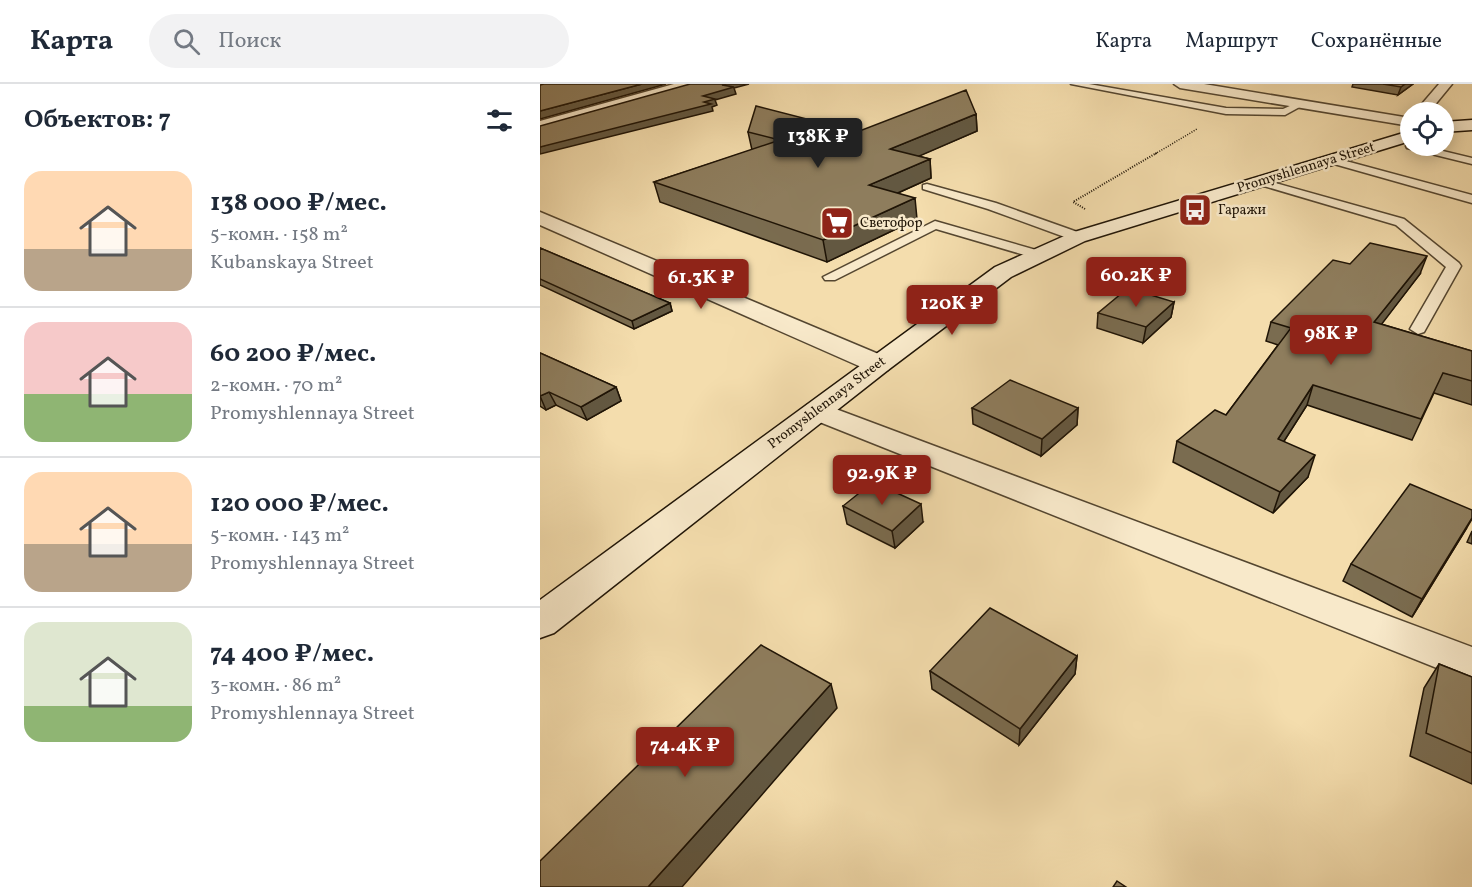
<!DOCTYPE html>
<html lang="ru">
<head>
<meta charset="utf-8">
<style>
	:root { --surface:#fff; --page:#f2f2f3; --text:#1f2937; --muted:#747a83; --line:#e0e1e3; --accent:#8f2418 }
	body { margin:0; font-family:Vollkorn,serif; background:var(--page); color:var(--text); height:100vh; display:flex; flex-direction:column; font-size:22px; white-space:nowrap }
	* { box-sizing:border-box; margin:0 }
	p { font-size:20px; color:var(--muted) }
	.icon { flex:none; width:33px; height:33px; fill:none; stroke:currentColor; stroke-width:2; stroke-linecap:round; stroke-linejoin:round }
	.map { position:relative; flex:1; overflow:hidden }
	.side { display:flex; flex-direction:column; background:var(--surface); width:540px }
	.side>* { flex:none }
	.controls { position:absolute; left:860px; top:18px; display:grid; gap:12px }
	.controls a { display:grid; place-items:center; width:54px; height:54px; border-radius:50%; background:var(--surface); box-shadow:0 3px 15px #0003; font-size:30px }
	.price { position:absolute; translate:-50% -51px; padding:0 14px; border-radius:6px; background:var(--accent); color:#fff; font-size:20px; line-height:39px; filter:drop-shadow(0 2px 3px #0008) }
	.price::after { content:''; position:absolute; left:50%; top:36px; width:18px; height:14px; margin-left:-9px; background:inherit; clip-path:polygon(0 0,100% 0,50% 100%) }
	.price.active { background:#222; color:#fff }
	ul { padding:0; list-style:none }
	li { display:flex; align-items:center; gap:18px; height:150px; padding:0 24px }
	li+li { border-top:2px solid var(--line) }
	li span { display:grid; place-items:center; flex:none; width:168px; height:120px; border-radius:18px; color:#555 }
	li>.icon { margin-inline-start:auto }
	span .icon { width:72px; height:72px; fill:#fffc; stroke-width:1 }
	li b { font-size:26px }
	h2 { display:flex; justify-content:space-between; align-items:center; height:72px; padding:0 24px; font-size:26px }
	header { display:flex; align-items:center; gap:36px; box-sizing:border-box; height:84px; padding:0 30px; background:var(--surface); border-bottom:2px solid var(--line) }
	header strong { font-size:28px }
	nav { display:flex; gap:33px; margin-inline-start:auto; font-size:21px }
	.search { width:420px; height:54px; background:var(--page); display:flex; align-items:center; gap:15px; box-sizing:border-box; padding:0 21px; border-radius:33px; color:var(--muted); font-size:22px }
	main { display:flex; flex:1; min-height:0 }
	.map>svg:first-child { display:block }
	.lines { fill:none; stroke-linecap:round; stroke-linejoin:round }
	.service-casing { stroke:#544630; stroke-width:3 }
	.minor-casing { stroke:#544630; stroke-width:3 }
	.secondary-casing { stroke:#1f1406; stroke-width:3 }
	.path-far1 { stroke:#1f1406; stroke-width:1.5; stroke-dasharray:1 1.5; stroke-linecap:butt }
	.path { stroke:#1f1406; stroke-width:2; stroke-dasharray:1 1.5; stroke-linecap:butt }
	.service { fill:#f8e9ca; fill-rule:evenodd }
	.minor { fill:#f8e9ca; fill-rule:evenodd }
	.secondary { fill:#f8e9ca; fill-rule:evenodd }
	.wall { fill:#7a6c50; stroke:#1f1406; stroke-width:1.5 }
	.shaded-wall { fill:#635841; stroke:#1f1406; stroke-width:1.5 }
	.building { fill:#8e7d5d; stroke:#1f1406; stroke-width:1.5 }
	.labels { text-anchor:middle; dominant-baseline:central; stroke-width:5; stroke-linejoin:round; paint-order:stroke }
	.far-street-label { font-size:14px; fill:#1f1406; stroke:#f8e9ca }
	.far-poi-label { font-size:14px; fill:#1f1406; stroke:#f8e9ca; text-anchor:start }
</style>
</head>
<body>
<header>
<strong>Карта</strong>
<div class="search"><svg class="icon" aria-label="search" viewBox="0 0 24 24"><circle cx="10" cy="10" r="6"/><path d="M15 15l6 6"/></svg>Поиск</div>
<nav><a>Карта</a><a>Маршрут</a><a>Сохранённые</a></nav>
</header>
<main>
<section class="side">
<h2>Объектов: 7<svg class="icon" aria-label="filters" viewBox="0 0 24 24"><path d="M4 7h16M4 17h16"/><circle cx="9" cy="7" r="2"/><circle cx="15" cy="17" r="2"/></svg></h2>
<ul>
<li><span style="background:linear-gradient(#ffd9b3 65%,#b9a48a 0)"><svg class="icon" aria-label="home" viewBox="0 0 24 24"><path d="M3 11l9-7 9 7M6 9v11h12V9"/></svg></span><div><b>138 000 ₽/мес.</b><p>5-комн. · 158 m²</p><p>Kubanskaya Street</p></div></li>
<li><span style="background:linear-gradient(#f6c9c9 60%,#8fb573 0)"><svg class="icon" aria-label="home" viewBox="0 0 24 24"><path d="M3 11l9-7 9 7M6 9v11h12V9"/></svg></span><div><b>60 200 ₽/мес.</b><p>2-комн. · 70 m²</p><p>Promyshlennaya Street</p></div></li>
<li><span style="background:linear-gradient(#ffd9b3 60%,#b9a48a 0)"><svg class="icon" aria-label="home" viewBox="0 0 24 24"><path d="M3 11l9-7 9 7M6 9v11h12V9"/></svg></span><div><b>120 000 ₽/мес.</b><p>5-комн. · 143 m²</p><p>Promyshlennaya Street</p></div></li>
<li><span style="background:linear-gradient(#dfe7d0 70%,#8fb573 0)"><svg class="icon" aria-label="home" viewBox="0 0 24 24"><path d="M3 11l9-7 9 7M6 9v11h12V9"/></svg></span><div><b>74 400 ₽/мес.</b><p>3-комн. · 86 m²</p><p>Promyshlennaya Street</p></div></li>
</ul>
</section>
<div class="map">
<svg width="932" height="803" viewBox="0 0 932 803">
	<rect width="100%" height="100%" fill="#f4ddad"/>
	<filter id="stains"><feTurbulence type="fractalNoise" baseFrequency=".00333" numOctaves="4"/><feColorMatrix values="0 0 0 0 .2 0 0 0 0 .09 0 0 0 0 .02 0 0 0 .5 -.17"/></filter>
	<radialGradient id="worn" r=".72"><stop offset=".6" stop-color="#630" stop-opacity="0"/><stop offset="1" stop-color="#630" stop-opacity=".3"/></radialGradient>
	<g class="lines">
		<defs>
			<path id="service" d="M531 0H549L686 24 743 25 761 17 765 20 745 31 686 30Z
				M870 59V62H882L932 74V80L867 64 866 62Z
				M791 73 932 111V119L787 78 786 76Z
				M721 95 864 135 919 179 921 182 884 248 878 250 870 245 906 183 856 141 717 100 715 98Z
				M387 100 456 119 543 150 545 153 543 156H533L448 125 383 105V101Z
				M395 137 503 168 505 171 498 175 396 145 295 196H285L283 193Z"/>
			<path id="minor" d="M134 0H155L154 3 0 47V37Z
				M634 0H664L870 34V42L640 4Z
				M899 0H912L889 28H875Z
				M0 128 348 274 351 280 348 286 338 288 328 286 0 141Z
				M277 318 932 563V598L267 333 262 327 267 321Z"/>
			<path id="secondary" d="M932 36V46L903 48V38Z
				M870 47V57L545 157 471 193 348 286 14 549 0 554V516L455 183 531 149Z"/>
		</defs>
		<use href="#service" class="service-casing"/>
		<use href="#minor" class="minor-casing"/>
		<use href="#secondary" class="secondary-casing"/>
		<path class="path-far1" d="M615 70 657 45"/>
		<path class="path" d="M545 125 533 118 618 68"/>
		<use href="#service" class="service"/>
		<use href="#minor" class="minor"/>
		<use href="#secondary" class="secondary"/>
	</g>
	<path class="wall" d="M813 0H873L858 11 812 3Z
		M436 30 437 47 378 72 390 75 391 94 358 109 377 135 287 178 120 118 114 98 212 66 208 48H317Z
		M0 164 130 219 132 227 94 245 0 201Z
		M880 190 841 240 932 267V321L894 309 872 356 767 321 744 357 768 393 733 429 633 378 637 357 686 331 738 261 726 257 731 238Z
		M634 218 631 233 603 259 557 244 558 229Z
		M0 269 76 303 81 317 47 336 16 321 6 326 0 322Z
		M432 324H538L537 341 501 372 433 340Z
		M303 422 383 438 355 464 307 440Z
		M926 445 872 533 803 497 811 480Z
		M932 447V460L927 458Z
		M537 572 535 590 479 661 392 605 390 587Z
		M899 580 932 593V700L870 672 884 604Z"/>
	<path class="shaded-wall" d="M102 0H126L0 35V27Z
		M186 0H209L194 4 196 10 175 16 177 21 172 23 173 27 0 70V63L163 12 182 1Z
		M865 0H873L858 11 861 3Z
		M436 30 437 47 352 84 350 65Z
		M390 75 391 94 331 121 329 101Z
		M375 114 377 135 287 178 283 156Z
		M887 172 880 190 828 258 834 238Z
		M634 218 631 233 603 259 606 243Z
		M130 219 132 227 94 245 92 237Z
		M773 301 767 321 732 376 738 355Z
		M76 303 81 317 47 336 41 323Z
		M9 308 16 321 6 326 0 312Z
		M538 324 537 341 501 372 502 355Z
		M775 371 768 393 733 429 740 408Z
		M381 420 383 438 355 464 352 447Z
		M932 435 926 445 872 533 882 515Z
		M537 572 535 590 479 661 480 645Z
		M291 600 297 624 142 803H108Z"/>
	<path class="building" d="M4 0H102L0 27V1Z
		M150 0H186L182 1 194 3 163 12 175 15 164 18 171 20 0 63V42Z
		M843 0H865L861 3Z
		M426 6 436 30 350 65 390 75 329 101 375 114 283 156 114 98 240 56 208 48 216 22 317 48Z
		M830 159 887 172 834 238 932 267V297L903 289 881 335 773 301 738 355 775 371 740 408 637 357 675 326 686 331 751 244 731 238 793 176 810 180Z
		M0 164 130 219 92 237 0 195Z
		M588 204 634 218 606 243 558 229Z
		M0 269 76 303 41 323 9 308 0 312Z
		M470 296 538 324 502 355 432 324Z
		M333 398 381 420 352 447 303 422Z
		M870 400 932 426V434L882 515 811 480Z
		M450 524 537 572 480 645 390 587Z
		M221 561 291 600 108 803H0V777Z
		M899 580 932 593V669L886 649Z
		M577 797 586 803H573Z"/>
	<defs>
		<symbol id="bus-square" viewBox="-11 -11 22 22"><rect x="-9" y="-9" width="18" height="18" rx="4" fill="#8f2418" stroke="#f8e9ca"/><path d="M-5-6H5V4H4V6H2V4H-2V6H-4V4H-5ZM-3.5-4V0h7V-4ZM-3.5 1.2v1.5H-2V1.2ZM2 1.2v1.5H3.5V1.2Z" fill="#fff"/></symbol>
		<symbol id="supermarket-square" viewBox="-11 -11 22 22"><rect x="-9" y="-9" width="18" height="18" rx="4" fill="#8f2418" stroke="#f8e9ca"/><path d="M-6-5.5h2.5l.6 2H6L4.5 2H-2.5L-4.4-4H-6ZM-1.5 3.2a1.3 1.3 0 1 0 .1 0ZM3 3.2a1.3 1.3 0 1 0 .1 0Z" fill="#fff"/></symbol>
	</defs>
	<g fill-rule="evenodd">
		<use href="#bus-square" x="636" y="107" width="38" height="38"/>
		<use href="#supermarket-square" x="278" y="120" width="38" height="38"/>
	</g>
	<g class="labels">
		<g class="far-street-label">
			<text transform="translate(766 84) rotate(-17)">Promyshlennaya Street</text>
			<text transform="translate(287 319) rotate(-37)">Promyshlennaya Street</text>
		</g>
		<g class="far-poi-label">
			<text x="678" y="126">Гаражи</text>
			<text x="320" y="139">Светофор</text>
		</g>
	</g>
	<rect width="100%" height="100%" filter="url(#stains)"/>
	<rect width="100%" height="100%" fill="url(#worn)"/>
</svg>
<div class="controls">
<a><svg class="icon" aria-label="locate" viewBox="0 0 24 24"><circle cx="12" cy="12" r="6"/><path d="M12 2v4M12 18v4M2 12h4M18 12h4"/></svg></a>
</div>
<b class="price active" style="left:278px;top:85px">138K ₽</b>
<b class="price" style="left:596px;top:224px">60.2K ₽</b>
<b class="price" style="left:161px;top:226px">61.3K ₽</b>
<b class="price" style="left:412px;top:252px">120K ₽</b>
<b class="price" style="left:791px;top:282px">98K ₽</b>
<b class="price" style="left:342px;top:422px">92.9K ₽</b>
<b class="price" style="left:145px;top:694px">74.4K ₽</b>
</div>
</main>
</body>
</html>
